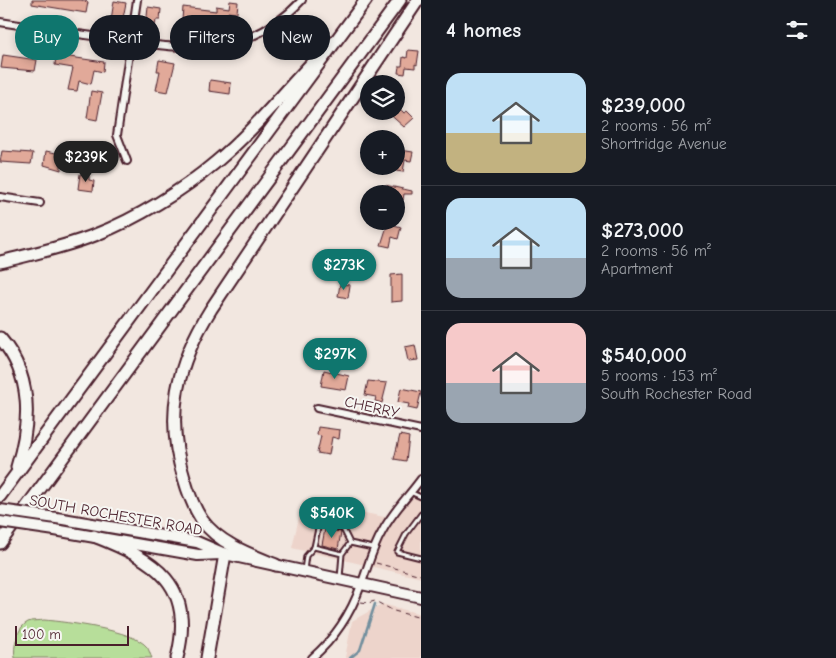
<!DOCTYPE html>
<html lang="en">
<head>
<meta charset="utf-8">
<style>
	:root { --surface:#171b24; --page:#242831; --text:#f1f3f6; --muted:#9ea1a6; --line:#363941; --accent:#0f766e }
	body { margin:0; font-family:"Comic Neue",sans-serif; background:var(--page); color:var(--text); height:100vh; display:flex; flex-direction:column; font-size:19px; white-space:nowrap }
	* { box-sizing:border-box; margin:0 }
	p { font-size:16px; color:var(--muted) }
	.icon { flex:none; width:28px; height:28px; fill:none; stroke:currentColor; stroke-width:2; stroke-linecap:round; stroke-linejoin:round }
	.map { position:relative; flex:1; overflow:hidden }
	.panel { display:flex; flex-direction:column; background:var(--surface); width:415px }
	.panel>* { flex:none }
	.banner { position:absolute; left:15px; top:15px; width:330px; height:45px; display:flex; gap:10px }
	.fabs { position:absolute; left:360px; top:75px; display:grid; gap:10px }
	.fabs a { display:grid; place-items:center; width:45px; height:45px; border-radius:50%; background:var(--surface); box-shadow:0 2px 8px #0003; font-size:25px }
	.scale { position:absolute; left:15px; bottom:12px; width:114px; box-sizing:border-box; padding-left:5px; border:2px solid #4a1f2b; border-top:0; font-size:14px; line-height:18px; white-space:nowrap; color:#4a1f2b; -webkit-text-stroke:4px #f6f6f2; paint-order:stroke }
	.price { position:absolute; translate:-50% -42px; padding:0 11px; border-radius:18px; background:var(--accent); color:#fff; font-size:16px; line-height:32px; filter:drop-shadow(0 1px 2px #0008) }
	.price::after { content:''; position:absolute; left:50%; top:30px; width:15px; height:11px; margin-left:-8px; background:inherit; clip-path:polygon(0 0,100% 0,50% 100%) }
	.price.active { background:#222; color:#fff }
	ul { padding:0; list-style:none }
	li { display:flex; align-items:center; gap:15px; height:125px; padding:0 25px }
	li+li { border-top:1px solid var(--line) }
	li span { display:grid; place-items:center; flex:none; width:140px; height:100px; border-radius:15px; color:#555 }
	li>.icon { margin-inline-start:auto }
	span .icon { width:60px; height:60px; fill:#fffc; stroke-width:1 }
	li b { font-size:21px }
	h2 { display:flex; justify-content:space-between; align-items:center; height:60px; padding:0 25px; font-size:21px }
	.chip { padding:0 18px; border-radius:22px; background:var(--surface); box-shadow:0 2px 8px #0003; font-size:18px; line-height:45px }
	.chip.active { background:var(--accent); color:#fff }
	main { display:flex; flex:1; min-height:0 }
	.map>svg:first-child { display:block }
	.built { fill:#edd4cb }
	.green { fill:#b7de9a; stroke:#807e62 }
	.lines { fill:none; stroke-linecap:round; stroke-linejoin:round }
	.stream { stroke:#728f9e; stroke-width:2.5 }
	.building { fill:#e1a999; stroke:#4a1f2b }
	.service-casing { stroke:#4a1f2b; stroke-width:7 }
	.minor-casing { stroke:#4a1f2b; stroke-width:10 }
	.primary-casing { stroke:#4a1f2b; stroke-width:14 }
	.motorway-casing { stroke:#4a1f2b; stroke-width:15 }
	.path { stroke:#4a1f2b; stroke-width:1; stroke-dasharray:5 4; stroke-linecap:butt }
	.service { stroke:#f6f6f2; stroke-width:3 }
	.minor { stroke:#f6f6f2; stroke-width:6 }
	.primary { stroke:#f6f6f2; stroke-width:10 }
	.motorway { stroke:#f6f6f2; stroke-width:11 }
	.primary-bridge-casing { stroke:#4a1f2b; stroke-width:14; stroke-linecap:butt }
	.primary-bridge { stroke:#f6f6f2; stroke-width:10 }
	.labels { text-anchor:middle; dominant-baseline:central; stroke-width:4; stroke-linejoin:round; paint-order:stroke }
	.street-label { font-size:15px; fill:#4a1f2b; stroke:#f6f6f2 }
</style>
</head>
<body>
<main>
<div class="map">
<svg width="421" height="658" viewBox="0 0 421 658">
	<rect width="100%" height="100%" fill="#f2e7e0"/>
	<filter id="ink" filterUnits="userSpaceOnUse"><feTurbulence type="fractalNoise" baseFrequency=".02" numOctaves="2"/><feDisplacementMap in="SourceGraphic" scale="10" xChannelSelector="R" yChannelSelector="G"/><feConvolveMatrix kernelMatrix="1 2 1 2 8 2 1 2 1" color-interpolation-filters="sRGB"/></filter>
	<g filter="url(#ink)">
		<path class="built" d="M418 484H421V578L292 548 303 500 389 518Z
			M382 604 421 614V658H345L352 621Z"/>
		<path class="green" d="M44 620C66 622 134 630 147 647 149 649 150 655 152 658H15C13 647 17 627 28 622 32 620 40 621 44 620Z"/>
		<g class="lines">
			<path class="stream" d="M350 658 360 650 375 604"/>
		</g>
		<path class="building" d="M32 0H81L88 2 86 13 32 4Z
			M114 1 126 3 122 23 111 20Z
			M230 1 238 2 237 13 228 12V18L207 16 206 19 198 18V22L182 20 183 7 216 11V6L229 8Z
			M148 7 161 9 160 20H156L155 27 146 26Z
			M408 50 419 51 417 65 415 64V68L406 67 405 74 398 73 399 66H402L403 57 407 58Z
			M3 55 37 60 35 71 1 68Z
			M56 55 104 62 103 72 94 70 91 84 79 81 77 91 68 90 73 68 55 65Z
			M159 60 175 63 168 92 156 90 160 71H157Z
			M210 80 231 83 230 94 209 91Z
			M91 91 102 93 97 120 87 118Z
			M396 105 404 113 407 111 414 118 404 127 386 111H396Z
			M400 150 413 152 411 161 405 160 403 172 396 171V153H400Z
			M2 151 33 153 31 164 0 162Z
			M46 151 61 154V170L44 165Z
			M80 174 89 176V180L94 181 93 191 78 189Z
			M385 185 412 191V194H404L403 200 396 198V194H383Z
			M388 223 401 227 398 239 392 237 390 247 381 245Z
			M402 274V301L391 302V275Z
			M340 284 350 285 348 298 338 296Z
			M415 345 418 360 408 361 405 347Z
			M324 370 349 376 346 390 321 386Z
			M368 381 387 383 382 403 375 401 376 397 365 395Z
			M401 388 421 392 417 410 408 408 409 404 398 402Z
			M318 427 340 430 339 439 332 437 329 455 317 453 321 436 317 435Z
			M400 435 409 437 406 461 394 459Z
			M331 512 355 517 352 529 329 523Z
			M325 529 341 532 338 549 322 545Z"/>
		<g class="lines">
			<defs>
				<path id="service" d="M410 492 421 497
					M421 514 406 534 397 552 421 558
					M314 547 319 524 343 529 350 543
					M304 570 306 556 314 547 342 554
					M340 578 342 554 350 543 373 548"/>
				<path id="minor" d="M0 22C38 28 76 34 114 39 188 50 246 60 302 0
					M127 161 117 135 137 0
					M0 197 40 203
					M317 408 421 430
					M312 658C334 639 351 613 361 585 368 567 372 549 382 532 392 512 408 497 421 479"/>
				<path id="primary" d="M63 519 197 542 225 554 421 597
					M55 530 198 555 222 554"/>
				<path id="motorway" d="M0 262C32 254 65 247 95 235 136 219 182 191 216 162 251 133 280 97 311 64
					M0 338C33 376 31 422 17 467
					M0 496 366 0
					M94 536C155 560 196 584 177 658
					M0 543 400 0
					M276 565C251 555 218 543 202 520 194 508 188 492 184 478 164 416 177 363 211 309L418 0
					M207 658 225 554"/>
			</defs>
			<use href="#service" class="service-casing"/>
			<use href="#minor" class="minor-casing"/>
			<use href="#primary" class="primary-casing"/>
			<use href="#motorway" class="motorway-casing"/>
			<path class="path" d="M376 563 421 575
				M361 602 368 603 375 601 394 611 421 618"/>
			<use href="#service" class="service"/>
			<use href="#minor" class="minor"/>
			<use href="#primary" class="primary"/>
			<use href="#motorway" class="motorway"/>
			<defs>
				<path id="primary-bridge" d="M0 510 63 519
					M0 522 55 530"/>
			</defs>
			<use href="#primary-bridge" class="primary-bridge-casing"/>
			<use href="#primary-bridge" class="primary-bridge"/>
		</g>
	</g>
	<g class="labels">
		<g class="street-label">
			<text transform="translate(372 407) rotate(12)">CHERRY</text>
			<text transform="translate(116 515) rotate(10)">SOUTH ROCHESTER ROAD</text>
		</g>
	</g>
</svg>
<div class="fabs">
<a><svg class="icon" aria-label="layers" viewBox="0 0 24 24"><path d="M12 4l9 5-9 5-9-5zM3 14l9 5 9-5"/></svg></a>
<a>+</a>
<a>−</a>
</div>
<div class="scale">100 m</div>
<b class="price active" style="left:86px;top:183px">$239K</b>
<b class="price" style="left:344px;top:291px">$273K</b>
<b class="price" style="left:335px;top:380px">$297K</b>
<b class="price" style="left:332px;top:539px">$540K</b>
<div class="banner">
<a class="chip active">Buy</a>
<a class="chip">Rent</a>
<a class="chip">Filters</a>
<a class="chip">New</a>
</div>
</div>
<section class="panel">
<h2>4 homes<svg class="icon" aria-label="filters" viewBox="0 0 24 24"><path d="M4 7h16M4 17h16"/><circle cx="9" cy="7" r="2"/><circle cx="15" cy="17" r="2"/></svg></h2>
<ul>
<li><span style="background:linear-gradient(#bfe0f5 60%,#c2b280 0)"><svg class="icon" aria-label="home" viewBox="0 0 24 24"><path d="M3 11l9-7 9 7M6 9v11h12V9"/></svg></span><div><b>$239,000</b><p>2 rooms · 56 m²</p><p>Shortridge Avenue</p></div></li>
<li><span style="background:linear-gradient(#bfe0f5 60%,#9aa5b1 0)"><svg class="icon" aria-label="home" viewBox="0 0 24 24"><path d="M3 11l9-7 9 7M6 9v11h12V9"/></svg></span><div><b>$273,000</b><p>2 rooms · 56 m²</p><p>Apartment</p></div></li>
<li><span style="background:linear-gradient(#f6c9c9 60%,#9aa5b1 0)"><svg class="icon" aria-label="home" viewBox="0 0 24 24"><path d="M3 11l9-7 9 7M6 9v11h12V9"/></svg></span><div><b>$540,000</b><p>5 rooms · 153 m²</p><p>South Rochester Road</p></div></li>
</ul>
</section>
</main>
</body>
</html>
